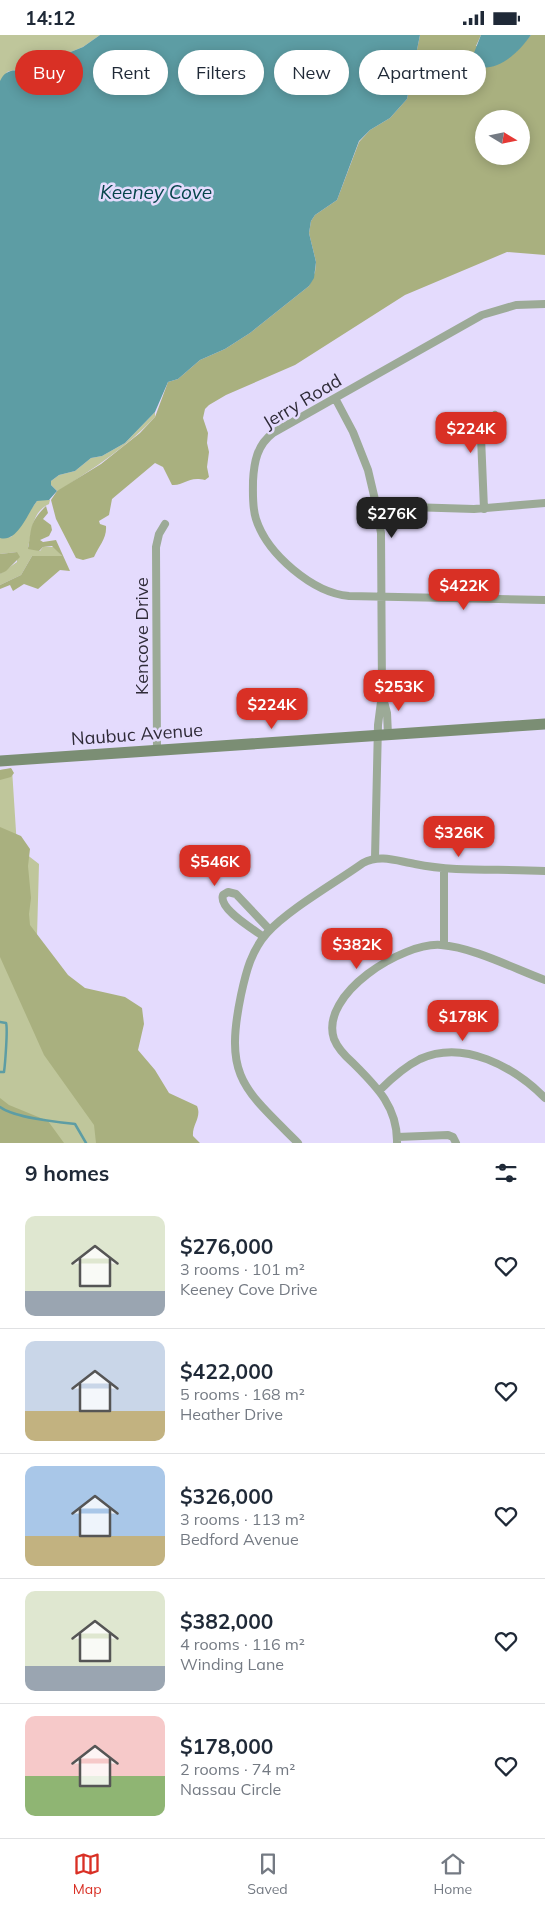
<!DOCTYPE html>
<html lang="en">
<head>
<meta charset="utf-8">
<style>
	:root { --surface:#fff; --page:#f2f2f3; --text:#1f2937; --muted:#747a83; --line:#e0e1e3; --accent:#d93025 }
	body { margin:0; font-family:Mulish,sans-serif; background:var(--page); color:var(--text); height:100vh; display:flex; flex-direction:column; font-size:19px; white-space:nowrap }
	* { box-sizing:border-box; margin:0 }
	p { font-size:16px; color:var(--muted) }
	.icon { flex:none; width:28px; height:28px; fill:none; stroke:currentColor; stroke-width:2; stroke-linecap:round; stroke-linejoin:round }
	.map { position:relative; height:1108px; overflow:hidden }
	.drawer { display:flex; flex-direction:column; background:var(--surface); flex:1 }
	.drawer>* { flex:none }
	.top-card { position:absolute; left:15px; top:15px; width:515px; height:45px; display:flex; gap:10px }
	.needle { width:32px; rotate:100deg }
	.fabs { position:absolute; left:475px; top:75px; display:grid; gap:10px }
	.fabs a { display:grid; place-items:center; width:55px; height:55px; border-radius:50%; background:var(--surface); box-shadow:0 2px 12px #0003; font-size:25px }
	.price { position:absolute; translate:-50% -42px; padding:0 11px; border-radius:10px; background:var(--accent); color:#fff; font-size:16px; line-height:32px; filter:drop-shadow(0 1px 2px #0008) }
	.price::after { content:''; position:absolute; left:50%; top:30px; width:15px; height:11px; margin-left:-8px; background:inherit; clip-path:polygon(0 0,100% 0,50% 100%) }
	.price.on { background:#222; color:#fff }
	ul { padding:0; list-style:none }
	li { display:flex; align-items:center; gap:15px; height:125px; padding:0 25px }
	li+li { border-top:1px solid var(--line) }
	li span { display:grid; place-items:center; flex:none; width:140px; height:100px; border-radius:10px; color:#555 }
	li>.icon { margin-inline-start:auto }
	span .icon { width:60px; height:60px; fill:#fffc; stroke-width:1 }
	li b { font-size:21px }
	h2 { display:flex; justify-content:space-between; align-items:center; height:60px; padding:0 25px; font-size:21px }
	.chip { padding:0 18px; border-radius:22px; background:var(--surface); box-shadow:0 2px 12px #0003; font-size:18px; line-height:45px }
	.chip.on { background:var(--accent); color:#fff }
	.status { display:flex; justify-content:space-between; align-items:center; height:35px; padding:0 25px; background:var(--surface); direction:ltr }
	.status svg { height:14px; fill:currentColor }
	.tab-bar { display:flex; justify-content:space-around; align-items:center; height:70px; border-top:1px solid var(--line); background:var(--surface); font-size:14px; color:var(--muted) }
	.tab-bar a { display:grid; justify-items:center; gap:2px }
	.tab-bar .on { color:var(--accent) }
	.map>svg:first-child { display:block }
	.green { fill:#bfc69b }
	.forest { fill:#a9b07f; fill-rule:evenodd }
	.water { fill:#5d9da4 }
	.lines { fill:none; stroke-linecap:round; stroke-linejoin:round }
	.stream { stroke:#5d9da4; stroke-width:2.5 }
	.street { stroke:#9caa97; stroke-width:8 }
	.secondary { stroke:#7b8e74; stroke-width:11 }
	.labels { text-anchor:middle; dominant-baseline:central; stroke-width:5; stroke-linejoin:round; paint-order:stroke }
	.street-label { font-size:18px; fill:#2f2b38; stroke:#e4dbfd }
	.water-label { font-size:19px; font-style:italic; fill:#07454b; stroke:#e4dbfd }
</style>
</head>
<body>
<div class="status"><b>14:12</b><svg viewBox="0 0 49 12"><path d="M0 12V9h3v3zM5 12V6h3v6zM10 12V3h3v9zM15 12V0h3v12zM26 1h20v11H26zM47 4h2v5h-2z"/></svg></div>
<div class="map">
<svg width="545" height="1108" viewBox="0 0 545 1108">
	<rect width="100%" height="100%" fill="#e4dbfd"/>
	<path class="green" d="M0 0H100L83 12 53 24 45 38C32 42 21 32 7 37L1 52 0 62Z
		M155 377V382C127 412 94 433 60 455L57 456 51 450V446L59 440 75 436 91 423 102 421 125 408Z
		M43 464 50 465 49 469C31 478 33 495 28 512L40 516 43 512H54L62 521H32L21 540 0 550V539L17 527V517L0 519V503L11 502 37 466Z
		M12 734 17 812 39 829 37 901 131 1108H0V735Z"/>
	<path class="forest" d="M420 0H481L476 11 516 17 531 0H545V220L507 217 405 260 295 330 226 360 209 370 205 374 203 383 208 398 207 408 209 417 207 432 209 442 205 445C187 441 185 451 172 450L163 432 155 428 112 464 109 480 99 486 100 489 106 491C107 503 99 511 94 522L83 525 76 523 56 484 51 465 57 456 101 429 140 398 155 382 168 347 178 344 200 325 225 314 250 298 309 251 315 237 316 227 309 198 311 186 315 180 337 165 359 107 370 95 390 83 407 64ZM484 84H521V121H484Z
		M46 471 48 478 43 484 51 490 52 495 49 501 40 505 43 507 56 505 70 536 60 535 38 554 24 549 13 556 10 550 0 554V550L21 540 32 521H62L52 511 43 512 39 516 28 514C32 492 29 488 46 471Z
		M17 517 20 522 6 536 0 539V519Z
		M11 733 14 738 11 742 0 745V735Z
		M0 792 21 801 30 814 28 831 31 863 29 879 30 890 68 940 85 953 125 962 142 973 144 989 138 1015 155 1035 169 1058 197 1071C202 1082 192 1090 193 1101L200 1108H96L94 1090 44 1020 0 922Z
		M0 1063 9 1070 48 1086 64 1108H0Z"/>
	<path class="water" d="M100 0H420L407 64 390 83 370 95 359 106 337 165 315 180 311 186 309 198 316 227 314 243 309 251 250 298 225 314 200 325 178 344 168 347 155 377 125 408 102 421 91 423 75 436 59 440 51 446V450L57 456 49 465 37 466C28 477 18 508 0 503V46C10 25 29 43 45 38L53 24 83 12Z
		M481 0H531C518 18 499 37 475 32L472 23Z"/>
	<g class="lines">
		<path class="stream" d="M0 987 6 988C8 993 5 1030 4 1037H0
			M0 1072C15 1083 56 1087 75 1089L86 1108"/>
		<path class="street" d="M545 269 516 270 482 280 273 398C257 410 254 427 253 446 253 459 252 472 256 484 267 519 313 558 349 561L545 565
			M335 363 353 397 368 435 376 469 381 498 382 659 378 690 375 823
			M377 471 474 474 545 468
			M484 474 481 402 486 389 495 380
			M382 659 387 678 388 700
			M157 715 156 512 159 499 165 489
			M264 902C253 894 218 874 223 860L228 857 236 859 270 895
			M444 910V834
			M380 1055C392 1043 404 1032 420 1024 464 1004 514 1032 545 1063
			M397 1102 448 1100 453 1102 456 1108
			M298 1108C243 1053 224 1042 241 960 246 937 251 916 267 898 289 874 335 848 363 828 380 819 397 826 415 829 458 838 502 833 545 836
			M397 1108C398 1072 376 1051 353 1028 345 1021 338 1014 334 1004 319 959 403 907 441 910 472 912 515 934 545 945"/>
		<path class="secondary" d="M0 726 545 689"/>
	</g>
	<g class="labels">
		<g class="street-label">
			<text transform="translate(302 366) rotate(-31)">Jerry Road</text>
			<text transform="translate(141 601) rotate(-90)">Kencove Drive</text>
			<text transform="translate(137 699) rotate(-4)">Naubuc Avenue</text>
		</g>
		<g class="water-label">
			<text x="156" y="157">Keeney Cove</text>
		</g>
	</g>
</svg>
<div class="fabs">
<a><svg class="needle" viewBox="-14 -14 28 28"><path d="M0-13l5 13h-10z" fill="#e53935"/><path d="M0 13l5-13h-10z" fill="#747a83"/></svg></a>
</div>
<b class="price" style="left:471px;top:419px">$224K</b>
<b class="price on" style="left:392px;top:504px">$276K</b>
<b class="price" style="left:464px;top:576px">$422K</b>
<b class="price" style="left:399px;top:677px">$253K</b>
<b class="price" style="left:272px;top:695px">$224K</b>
<b class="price" style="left:459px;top:823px">$326K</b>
<b class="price" style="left:215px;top:852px">$546K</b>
<b class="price" style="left:357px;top:935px">$382K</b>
<b class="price" style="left:463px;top:1007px">$178K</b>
<div class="top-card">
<a class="chip on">Buy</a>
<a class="chip">Rent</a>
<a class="chip">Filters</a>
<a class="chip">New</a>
<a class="chip">Apartment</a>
</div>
</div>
<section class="drawer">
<h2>9 homes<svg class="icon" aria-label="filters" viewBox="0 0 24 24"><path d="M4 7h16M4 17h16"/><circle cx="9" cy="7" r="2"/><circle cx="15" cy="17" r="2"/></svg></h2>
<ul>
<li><span style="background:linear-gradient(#dfe7d0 75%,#9aa5b1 0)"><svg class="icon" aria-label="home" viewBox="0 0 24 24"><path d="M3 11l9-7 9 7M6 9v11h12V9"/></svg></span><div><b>$276,000</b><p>3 rooms · 101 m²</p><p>Keeney Cove Drive</p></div><svg class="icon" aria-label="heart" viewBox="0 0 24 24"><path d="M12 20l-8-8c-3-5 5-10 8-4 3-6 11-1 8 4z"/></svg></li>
<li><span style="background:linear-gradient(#c9d6e8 70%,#c2b280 0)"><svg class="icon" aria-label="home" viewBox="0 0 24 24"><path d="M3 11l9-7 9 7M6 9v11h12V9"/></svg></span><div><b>$422,000</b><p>5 rooms · 168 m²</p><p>Heather Drive</p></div><svg class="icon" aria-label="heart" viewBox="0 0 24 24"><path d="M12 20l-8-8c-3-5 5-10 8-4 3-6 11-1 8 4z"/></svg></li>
<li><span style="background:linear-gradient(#a9c7e8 70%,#c2b280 0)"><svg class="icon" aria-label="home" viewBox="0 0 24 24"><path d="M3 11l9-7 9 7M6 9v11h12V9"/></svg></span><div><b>$326,000</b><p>3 rooms · 113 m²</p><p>Bedford Avenue</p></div><svg class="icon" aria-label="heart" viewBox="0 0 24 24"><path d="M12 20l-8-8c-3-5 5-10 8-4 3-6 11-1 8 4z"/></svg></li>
<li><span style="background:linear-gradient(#dfe7d0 75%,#9aa5b1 0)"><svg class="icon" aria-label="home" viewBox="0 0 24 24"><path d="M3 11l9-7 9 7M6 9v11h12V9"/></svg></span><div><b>$382,000</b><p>4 rooms · 116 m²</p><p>Winding Lane</p></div><svg class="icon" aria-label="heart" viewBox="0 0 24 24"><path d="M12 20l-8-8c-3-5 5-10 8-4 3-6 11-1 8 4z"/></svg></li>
<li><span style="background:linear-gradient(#f6c9c9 60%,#8fb573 0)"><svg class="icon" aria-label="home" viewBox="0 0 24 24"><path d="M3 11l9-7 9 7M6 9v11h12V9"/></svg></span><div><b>$178,000</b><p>2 rooms · 74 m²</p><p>Nassau Circle</p></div><svg class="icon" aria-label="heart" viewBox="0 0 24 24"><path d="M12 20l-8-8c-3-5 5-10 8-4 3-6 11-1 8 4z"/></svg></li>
</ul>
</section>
<nav class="tab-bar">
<a class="on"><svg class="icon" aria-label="map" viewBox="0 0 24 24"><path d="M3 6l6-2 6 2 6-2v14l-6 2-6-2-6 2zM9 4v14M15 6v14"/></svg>Map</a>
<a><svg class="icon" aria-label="saved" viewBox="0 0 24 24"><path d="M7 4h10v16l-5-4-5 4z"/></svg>Saved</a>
<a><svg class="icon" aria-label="home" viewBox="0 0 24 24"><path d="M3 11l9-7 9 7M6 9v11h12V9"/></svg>Home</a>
</nav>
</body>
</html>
